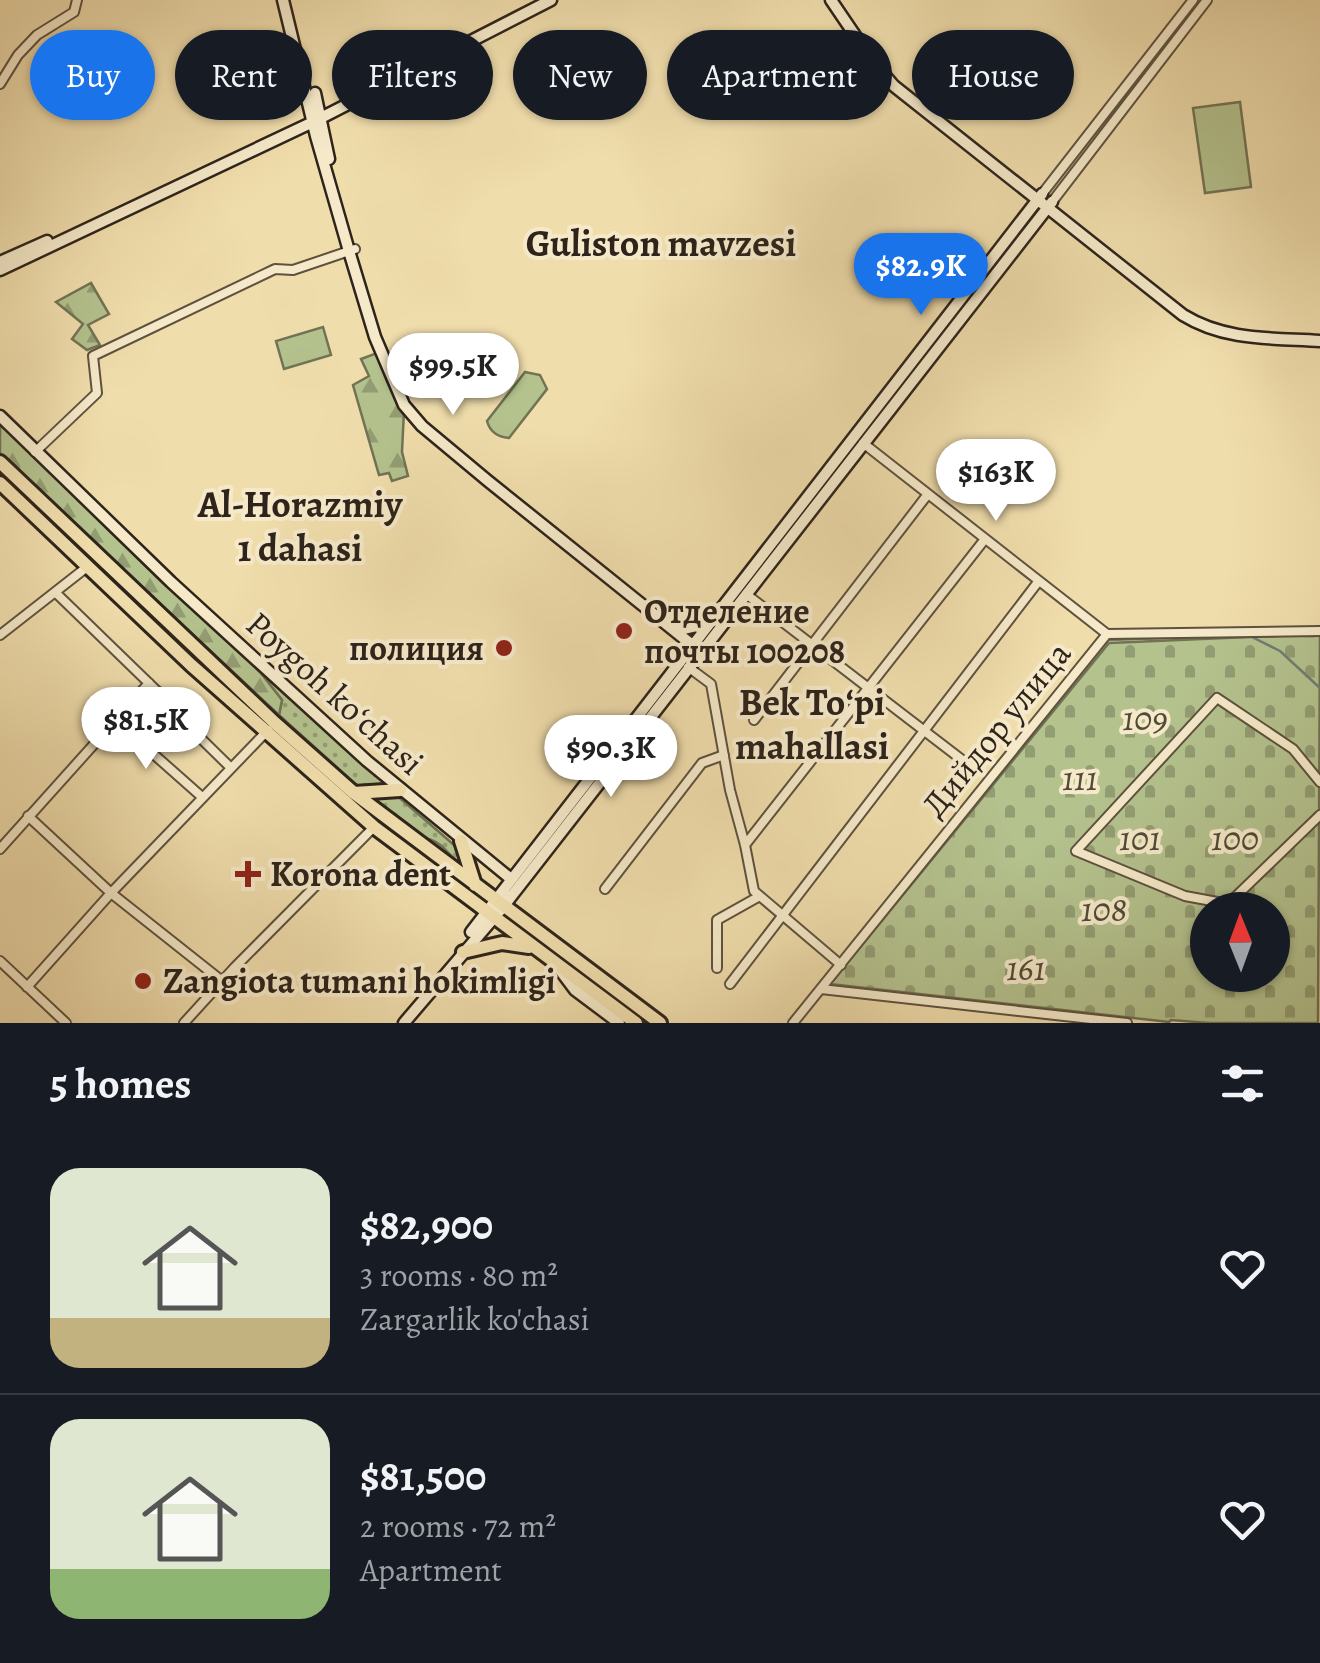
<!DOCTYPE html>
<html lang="en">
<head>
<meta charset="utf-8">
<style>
	:root { --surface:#171b24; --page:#242831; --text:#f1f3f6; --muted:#9ea1a6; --line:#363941; --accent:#1a73e8 }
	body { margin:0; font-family:Alegreya,serif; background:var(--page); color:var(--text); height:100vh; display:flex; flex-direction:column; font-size:38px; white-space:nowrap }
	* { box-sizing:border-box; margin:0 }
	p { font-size:32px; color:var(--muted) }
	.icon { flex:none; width:55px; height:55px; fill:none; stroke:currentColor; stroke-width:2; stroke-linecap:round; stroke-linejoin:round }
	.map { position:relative; height:1023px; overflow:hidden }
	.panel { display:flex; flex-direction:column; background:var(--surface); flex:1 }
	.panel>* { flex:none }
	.hud { position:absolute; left:30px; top:30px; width:1260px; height:90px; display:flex; gap:20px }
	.needle { width:65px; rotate:359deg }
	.buttons { position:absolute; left:1190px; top:892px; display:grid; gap:20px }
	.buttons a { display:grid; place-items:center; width:100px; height:100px; border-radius:50%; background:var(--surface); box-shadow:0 2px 8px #0004; font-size:50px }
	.price { position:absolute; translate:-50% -85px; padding:0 22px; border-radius:35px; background:#fff; color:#222; font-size:32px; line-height:65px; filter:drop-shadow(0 2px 5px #0008) }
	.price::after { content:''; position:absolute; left:50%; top:60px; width:30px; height:22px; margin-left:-15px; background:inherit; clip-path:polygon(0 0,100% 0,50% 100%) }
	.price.active { background:var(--accent); color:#fff }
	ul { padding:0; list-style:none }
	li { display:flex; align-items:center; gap:30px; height:250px; padding:0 50px }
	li+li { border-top:2px solid var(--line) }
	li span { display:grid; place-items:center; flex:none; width:280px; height:200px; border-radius:30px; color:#555 }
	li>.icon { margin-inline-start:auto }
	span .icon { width:120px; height:120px; fill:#fffc; stroke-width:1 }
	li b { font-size:42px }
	h2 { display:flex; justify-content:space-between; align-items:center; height:120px; padding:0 50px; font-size:42px }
	.tag { padding:0 35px; border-radius:45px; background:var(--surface); box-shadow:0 2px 8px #0004; font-size:35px; line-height:90px }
	.tag.active { background:var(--accent); color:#fff }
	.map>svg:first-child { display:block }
	.grass { fill:url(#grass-dots); stroke:#717354; stroke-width:2.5 }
	.forest { fill:url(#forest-firs); stroke:#717354; stroke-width:2.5 }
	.cemetery { fill:url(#cemetery-stones); stroke:#717354; stroke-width:2.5; fill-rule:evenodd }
	.pitch { fill:#b4c28e; stroke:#717354; stroke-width:2.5 }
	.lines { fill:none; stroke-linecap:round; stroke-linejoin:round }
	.stream { stroke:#6f7f72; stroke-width:2.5 }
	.street-casing { stroke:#5e523f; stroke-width:12 }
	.secondary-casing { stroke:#2e241b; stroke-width:15 }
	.highway-casing { stroke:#2e241b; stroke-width:18 }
	.street { stroke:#f5e9c9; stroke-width:8 }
	.secondary { stroke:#f5e9c9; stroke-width:10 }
	.highway { stroke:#f0ddac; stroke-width:12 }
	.poi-dot { fill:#8f2418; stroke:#f5e9c9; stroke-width:4 }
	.labels { text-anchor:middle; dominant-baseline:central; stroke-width:8; stroke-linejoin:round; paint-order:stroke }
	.poi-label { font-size:35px; font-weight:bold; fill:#2e241b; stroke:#f5e9c9; text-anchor:start }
	.street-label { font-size:35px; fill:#2e241b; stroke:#f5e9c9 }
	.park-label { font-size:35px; font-style:italic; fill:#504c38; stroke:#f5e9c9 }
	.neighbourhood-label { font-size:38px; font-weight:bold; fill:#2e241b; stroke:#f5e9c9 }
</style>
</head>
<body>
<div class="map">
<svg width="1320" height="1023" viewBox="0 0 1320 1023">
	<defs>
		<pattern id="grass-dots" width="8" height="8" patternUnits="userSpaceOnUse" patternTransform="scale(2.5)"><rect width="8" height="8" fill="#b4c28e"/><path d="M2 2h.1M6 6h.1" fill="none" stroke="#939d73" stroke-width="1.8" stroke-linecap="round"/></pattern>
		<pattern id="forest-firs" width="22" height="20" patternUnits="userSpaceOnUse" patternTransform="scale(2.5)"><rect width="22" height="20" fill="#b4c28e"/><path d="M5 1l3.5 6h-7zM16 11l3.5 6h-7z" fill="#939d73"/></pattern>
		<pattern id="cemetery-stones" width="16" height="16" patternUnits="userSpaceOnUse" patternTransform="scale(2.5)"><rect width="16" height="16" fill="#b4c28e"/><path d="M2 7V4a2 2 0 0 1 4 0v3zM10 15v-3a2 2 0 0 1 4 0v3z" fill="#939d73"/></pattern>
	</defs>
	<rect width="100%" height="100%" fill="#f0ddac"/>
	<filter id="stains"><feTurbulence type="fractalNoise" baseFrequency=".002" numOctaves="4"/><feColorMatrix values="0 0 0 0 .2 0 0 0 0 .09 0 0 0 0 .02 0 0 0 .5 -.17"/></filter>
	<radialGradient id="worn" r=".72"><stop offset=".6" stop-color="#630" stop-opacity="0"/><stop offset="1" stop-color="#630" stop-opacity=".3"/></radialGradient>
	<path class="grass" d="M260 672 387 785 362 790 279 715 282 700Z
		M395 794 461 851 465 871C451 859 443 839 422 838L371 797Z"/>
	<path class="forest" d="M91 283 109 314 88 325 100 345 87 350 72 339 83 324 56 302Z
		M377 353 393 394 404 411 402 452 408 476 392 481 389 473 379 475 353 385 369 376 361 359Z
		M0 424 163 583 260 672 282 700 279 715 4 458 0 453Z"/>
	<path class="cemetery" d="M1320 634 1318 1023H1208L1171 1020 1169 1022 830 984 1109 643ZM1208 910H1272V975H1208Z"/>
	<path class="pitch" d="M1240 102 1251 187 1205 193 1193 108Z
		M323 327 331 355 284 369 276 341Z
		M525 372 540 375 547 389 509 438C497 437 490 432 487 421Z"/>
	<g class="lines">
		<path class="stream" d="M1250 636 1280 651 1320 688
			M1110 640 1227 636"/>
		<defs>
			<path id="street" d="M0 84 18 55 37 35 74 12 77 0
				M1042 194 1193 0
				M1052 202 1207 0
				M863 443 1107 634
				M35 452 97 393 93 356 275 269 293 270 355 249
				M56 593 157 691 179 703 178 716 230 767
				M746 594 974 769
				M1107 634 1320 631
				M0 635 87 567
				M688 667 711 684 730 790 745 845 754 891 841 965
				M115 720 202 797
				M754 720 928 494
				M147 748 178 716
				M1320 782 1293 749 1217 698 1076 851 1185 896 1228 904 1320 815
				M28 816 111 893 222 981
				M745 845 985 539
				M0 849 149 683
				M605 889 702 763 724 755
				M0 961 66 1023
				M717 968V920L758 897
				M730 984 1038 582
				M27 987 111 893 268 730
				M821 989 1127 1023
				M184 1023 235 967 374 827
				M793 1023 1107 634"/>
			<path id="secondary" d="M283 0 316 136 349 251 375 337 404 405 422 426 488 481 696 648
				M831 0 871 59 894 86 1183 315C1225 341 1272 338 1320 341
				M315 93 329 159
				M0 262 47 241
				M0 270 313 122 551 0
				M0 416 171 582 367 761 511 879
				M680 630 710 623
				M471 932 1042 194
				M560 970 575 990 619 1023
				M404 1023 503 907 1052 202"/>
			<path id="highway" d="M0 462 275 723 354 793 660 1023
				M0 483 191 665 374 827 636 1023
				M354 793 400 790
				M461 841 475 885
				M463 952 502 943 529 947"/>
		</defs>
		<use href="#street" class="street-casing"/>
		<use href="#secondary" class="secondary-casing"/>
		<use href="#highway" class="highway-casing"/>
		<use href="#street" class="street"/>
		<use href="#secondary" class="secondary"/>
		<use href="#highway" class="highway"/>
	</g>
	<g class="poi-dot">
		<circle cx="624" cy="631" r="10"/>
		<circle cx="504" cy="648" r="10"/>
		<path d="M243 859h10v10h10v10h-10v10h-10v-10h-10v-10h10z"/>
		<circle cx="143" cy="981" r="10"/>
	</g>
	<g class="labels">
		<g class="poi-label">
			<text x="644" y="611">Отделение<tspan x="644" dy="40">почты 100208</tspan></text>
			<text x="484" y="648" text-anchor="end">полиция</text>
			<text x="270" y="874">Korona dent</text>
			<text x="163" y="981">Zangiota tumani hokimligi</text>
		</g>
		<g class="street-label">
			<text transform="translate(335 693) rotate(42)">Poygoh koʻchasi</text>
			<text transform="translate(996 729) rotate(-51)">Дийдор улица</text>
		</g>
		<g class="park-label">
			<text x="1145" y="718">109</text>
			<text x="1080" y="778">111</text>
			<text x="1140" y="838">101</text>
			<text x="1235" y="838">100</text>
			<text x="1104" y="909">108</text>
			<text x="1026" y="968">161</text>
		</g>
		<g class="neighbourhood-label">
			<text x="661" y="243">Guliston mavzesi</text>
			<text x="300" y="504">Al-Horazmiy<tspan x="300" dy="44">1 dahasi</tspan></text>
			<text x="812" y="702">Bek Toʻpi<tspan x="812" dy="44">mahallasi</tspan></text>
		</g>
	</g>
	<rect width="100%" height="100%" filter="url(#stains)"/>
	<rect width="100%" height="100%" fill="url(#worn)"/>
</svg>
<div class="buttons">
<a><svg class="needle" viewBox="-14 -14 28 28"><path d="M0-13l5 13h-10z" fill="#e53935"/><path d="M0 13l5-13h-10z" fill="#9ea1a6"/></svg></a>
</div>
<b class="price active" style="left:921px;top:318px">$82.9K</b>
<b class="price" style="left:453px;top:418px">$99.5K</b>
<b class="price" style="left:996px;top:524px">$163K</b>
<b class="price" style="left:146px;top:772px">$81.5K</b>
<b class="price" style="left:611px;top:800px">$90.3K</b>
<div class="hud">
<a class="tag active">Buy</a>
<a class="tag">Rent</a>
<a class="tag">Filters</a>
<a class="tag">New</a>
<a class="tag">Apartment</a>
<a class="tag">House</a>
</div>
</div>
<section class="panel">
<h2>5 homes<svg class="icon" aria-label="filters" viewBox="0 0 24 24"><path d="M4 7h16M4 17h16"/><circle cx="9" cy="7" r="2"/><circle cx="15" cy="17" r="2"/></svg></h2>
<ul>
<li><span style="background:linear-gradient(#dfe7d0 75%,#c2b280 0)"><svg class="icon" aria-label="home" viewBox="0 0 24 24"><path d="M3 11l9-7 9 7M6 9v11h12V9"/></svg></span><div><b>$82,900</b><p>3 rooms · 80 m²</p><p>Zargarlik ko'chasi</p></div><svg class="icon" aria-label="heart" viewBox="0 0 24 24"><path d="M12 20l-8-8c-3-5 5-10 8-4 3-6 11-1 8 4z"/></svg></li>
<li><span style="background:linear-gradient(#dfe7d0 75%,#8fb573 0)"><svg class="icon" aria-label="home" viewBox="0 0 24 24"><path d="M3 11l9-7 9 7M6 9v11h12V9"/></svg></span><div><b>$81,500</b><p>2 rooms · 72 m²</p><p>Apartment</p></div><svg class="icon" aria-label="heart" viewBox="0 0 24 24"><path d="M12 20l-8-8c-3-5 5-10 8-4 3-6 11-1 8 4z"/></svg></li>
</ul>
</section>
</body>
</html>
